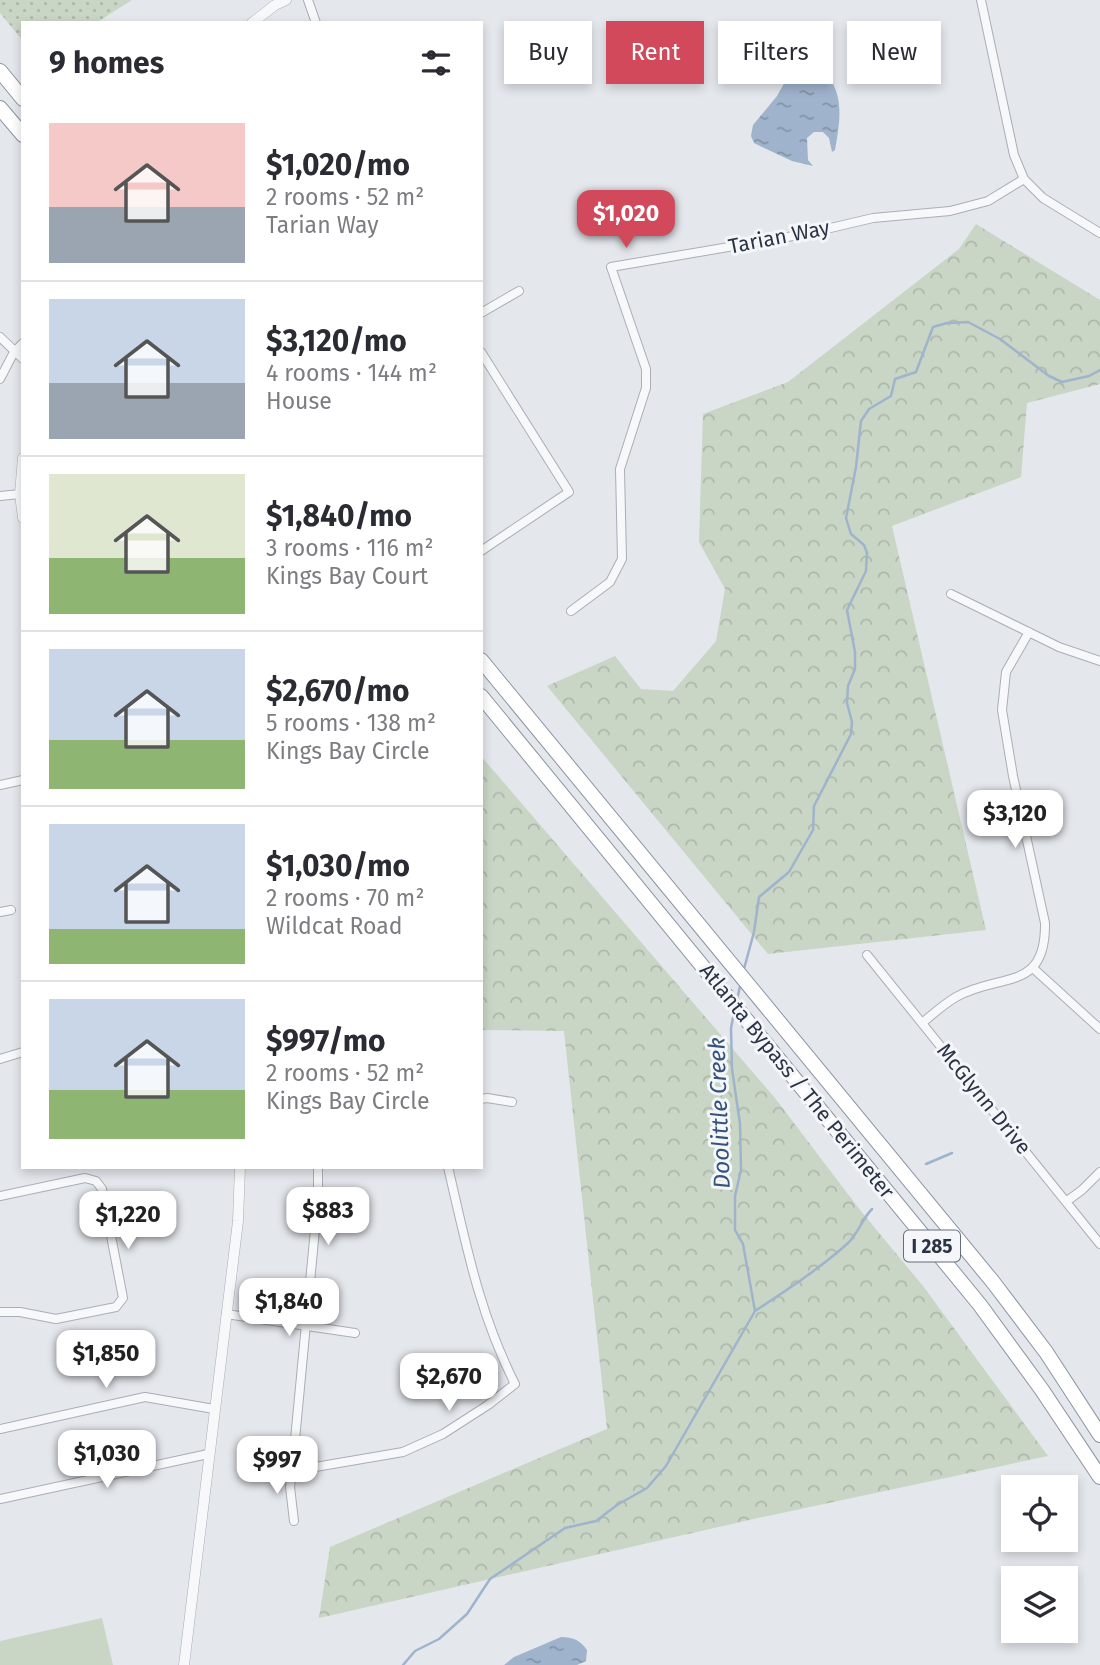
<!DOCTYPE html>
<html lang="en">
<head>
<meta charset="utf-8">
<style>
	:root { --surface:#fff; --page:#f7f7f7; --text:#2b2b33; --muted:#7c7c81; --line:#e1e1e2; --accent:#d1495b }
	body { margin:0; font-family:"Fira Sans",sans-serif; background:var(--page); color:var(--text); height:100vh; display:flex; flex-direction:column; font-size:26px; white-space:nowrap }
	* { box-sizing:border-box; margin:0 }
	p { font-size:23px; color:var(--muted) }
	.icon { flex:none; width:38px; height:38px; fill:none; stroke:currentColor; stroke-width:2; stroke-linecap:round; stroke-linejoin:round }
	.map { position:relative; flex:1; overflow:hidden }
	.drawer { position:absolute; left:21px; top:21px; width:462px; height:1148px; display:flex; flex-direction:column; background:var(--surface); border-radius:0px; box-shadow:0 4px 10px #0003 }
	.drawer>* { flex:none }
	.banner { position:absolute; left:504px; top:21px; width:490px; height:63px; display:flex; gap:14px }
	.controls { position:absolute; left:1001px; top:1475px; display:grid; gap:14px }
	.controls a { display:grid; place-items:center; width:77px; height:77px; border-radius:0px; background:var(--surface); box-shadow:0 4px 10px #0003; font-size:35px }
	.price { position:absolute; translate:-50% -60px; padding:0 16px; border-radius:14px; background:#fff; color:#222; font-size:23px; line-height:46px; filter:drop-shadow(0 2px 4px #0008) }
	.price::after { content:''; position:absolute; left:50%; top:42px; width:21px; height:16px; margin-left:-10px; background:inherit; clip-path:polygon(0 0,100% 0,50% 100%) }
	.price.selected { background:var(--accent); color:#fff }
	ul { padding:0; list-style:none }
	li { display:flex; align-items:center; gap:21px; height:175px; padding:0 28px }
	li+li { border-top:2px solid var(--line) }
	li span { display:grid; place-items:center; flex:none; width:196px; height:140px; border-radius:0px; color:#555 }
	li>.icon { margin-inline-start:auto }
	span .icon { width:84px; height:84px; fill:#fffc; stroke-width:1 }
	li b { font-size:30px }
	h2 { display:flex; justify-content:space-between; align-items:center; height:84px; padding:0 28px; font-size:30px }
	.tag { padding:0 24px; border-radius:0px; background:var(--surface); box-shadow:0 4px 10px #0003; font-size:24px; line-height:63px }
	.tag.selected { background:var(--accent); color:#fff }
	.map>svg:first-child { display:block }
	.grass { fill:url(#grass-dots) }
	.forest { fill:url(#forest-crowns) }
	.pitch { fill:#c9d6c5 }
	.water { fill:url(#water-ripples) }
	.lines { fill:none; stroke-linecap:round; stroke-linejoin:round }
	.stream { stroke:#9fb4cc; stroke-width:2.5 }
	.minor-casing { stroke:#a9aeb7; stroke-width:10 }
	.tertiary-casing { stroke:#a9aeb7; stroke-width:11 }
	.motorway-casing { stroke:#8b94a3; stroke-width:16 }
	.minor { stroke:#f7f8fa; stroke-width:8 }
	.tertiary { stroke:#f7f8fa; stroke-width:10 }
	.motorway { stroke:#fff; stroke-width:14 }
	.labels { text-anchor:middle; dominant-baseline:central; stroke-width:6; stroke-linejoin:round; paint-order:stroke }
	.shield { fill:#f4f6f9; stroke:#676e7b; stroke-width:2 }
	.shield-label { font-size:19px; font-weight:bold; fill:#2b3445 }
	.street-label { font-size:21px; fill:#2b3445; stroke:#f4f6f9 }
	.water-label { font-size:23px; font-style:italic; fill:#34527a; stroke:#f4f6f9 }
</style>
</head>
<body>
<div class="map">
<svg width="1100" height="1665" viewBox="0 0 1100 1665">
	<defs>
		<pattern id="grass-dots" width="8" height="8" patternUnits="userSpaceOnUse" patternTransform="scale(1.75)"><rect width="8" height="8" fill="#c9d6c5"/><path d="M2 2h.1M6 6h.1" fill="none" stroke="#adb8ab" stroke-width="1.8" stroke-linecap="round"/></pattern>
		<pattern id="forest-crowns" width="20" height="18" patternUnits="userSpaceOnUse" patternTransform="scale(1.75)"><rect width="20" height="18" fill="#c9d6c5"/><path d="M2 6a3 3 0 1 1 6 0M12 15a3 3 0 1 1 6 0" fill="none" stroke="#adb8ab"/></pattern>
		<pattern id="water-ripples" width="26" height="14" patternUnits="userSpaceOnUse" patternTransform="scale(1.75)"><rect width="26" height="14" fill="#9fb4cc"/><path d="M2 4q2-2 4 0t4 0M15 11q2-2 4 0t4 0" fill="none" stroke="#8293a7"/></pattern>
	</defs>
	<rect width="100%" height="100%" fill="#e4e7ec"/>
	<path class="grass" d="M0 0H132L96 23H23V41L0 13Z"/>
	<path class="forest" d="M976 224 1100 300V384L1027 403 1021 477 892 526 986 930 768 954 547 686 615 656 641 689 673 691 716 641 725 589 699 542 703 414 788 382 959 249Z
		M481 756 775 1098 860 1210 923 1286 1048 1456 758 1518 319 1618 330 1547 607 1429 564 1031 481 1030Z"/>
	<path class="pitch" d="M102 1618 113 1665H0V1641Z"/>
	<path class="water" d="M805 54C844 82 843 106 835 150L832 152 829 138 823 132H814L807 138 808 160 813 166 792 161 762 147 754 143 751 136 753 125 777 96 791 71 800 63Z
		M561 1637C573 1637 580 1640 587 1650L586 1661 577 1665H504L514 1657Z"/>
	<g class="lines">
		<path class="stream" d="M744 969 754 932 759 897 789 872 813 830 814 806 851 734 852 722 847 703 848 686 855 669V652L847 610 866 571 867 553 864 545 851 534 846 518 856 467 861 421 869 409 891 396 895 379 916 372 933 327 947 323 968 322 1000 339 1049 376 1062 382 1089 376 1100 370
			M737 1000 740 986
			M926 1164 952 1153
			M755 1311C787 1290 819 1269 847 1244 858 1234 862 1219 872 1209
			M403 1665 415 1651 439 1639 467 1614 490 1579 565 1528 596 1521 617 1505 647 1488 666 1466 755 1311 743 1244 735 1230V1196L741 1170 740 1124 732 1069 731 1028 734 1013"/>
		<defs>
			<path id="minor" d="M308 0 316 23
				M981 0 1014 155 1024 179 1043 198 1100 233
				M481 313 519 291
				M0 337 23 359
				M481 352 569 492 481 551
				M0 379 14 352 23 343
				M0 496 20 494
				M951 594 1059 647 1100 661
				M571 611 610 582 622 559 620 469 646 388V369L611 267 805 234 873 218 950 211 988 201 1024 179
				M0 785 23 780
				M0 912 11 910
				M867 955 1100 1244
				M1034 969 1100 1029
				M922 1023C933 1014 944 1004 956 997 1000 972 1046 993 1045 923L1013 776 1002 710 1006 672 1029 632
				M0 1059 23 1052
				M481 1099 487 1098 512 1102
				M318 1167V1198L292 1471 403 1452 443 1434 488 1405 515 1384C479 1313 466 1244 448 1167
				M0 1196 85 1178 96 1181 102 1189 123 1298 116 1307 56 1319 20 1312H0
				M1067 1201 1082 1190 1100 1172
				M226 1314 355 1333
				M0 1429 145 1397 214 1409
				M292 1471 290 1487 294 1521
				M0 1499 208 1454"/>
			<path id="tertiary" d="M252 23 275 5 286 0
				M23 458 20 494 23 518
				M184 1665 238 1221 240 1167"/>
			<path id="motorway" d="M0 71 23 99
				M0 108 23 135
				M481 660 993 1282 1046 1352 1100 1435
				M481 696 980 1305 1042 1390 1100 1477"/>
		</defs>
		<use href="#minor" class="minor-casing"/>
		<use href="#tertiary" class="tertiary-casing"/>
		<use href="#motorway" class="motorway-casing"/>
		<use href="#minor" class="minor"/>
		<use href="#tertiary" class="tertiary"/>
		<use href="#motorway" class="motorway"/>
	</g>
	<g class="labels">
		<rect class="shield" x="904" y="1230.5" width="56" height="31" rx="5"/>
		<g class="shield-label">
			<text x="932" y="1246">I 285</text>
		</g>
		<g class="street-label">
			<text transform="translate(779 237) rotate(-11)">Tarian Way</text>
			<text transform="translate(797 1081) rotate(51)">Atlanta Bypass / The Perimeter</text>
			<text transform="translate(984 1099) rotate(51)">McGlynn Drive</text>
		</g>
		<g class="water-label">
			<text transform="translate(719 1113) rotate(-92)">Doolittle Creek</text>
		</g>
	</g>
</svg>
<div class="controls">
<a><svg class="icon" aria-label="locate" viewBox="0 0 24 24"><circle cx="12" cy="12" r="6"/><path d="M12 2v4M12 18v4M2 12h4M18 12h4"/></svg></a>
<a><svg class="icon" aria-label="layers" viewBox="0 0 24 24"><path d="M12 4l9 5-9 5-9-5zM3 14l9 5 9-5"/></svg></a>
</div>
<b class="price selected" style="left:626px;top:250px">$1,020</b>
<b class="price" style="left:1015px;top:850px">$3,120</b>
<b class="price" style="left:328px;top:1247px">$883</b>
<b class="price" style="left:128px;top:1251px">$1,220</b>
<b class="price" style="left:289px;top:1338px">$1,840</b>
<b class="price" style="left:106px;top:1390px">$1,850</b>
<b class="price" style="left:449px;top:1413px">$2,670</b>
<b class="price" style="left:107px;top:1490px">$1,030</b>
<b class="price" style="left:277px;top:1496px">$997</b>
<div class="banner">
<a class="tag">Buy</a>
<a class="tag selected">Rent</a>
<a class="tag">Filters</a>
<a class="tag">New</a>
</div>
<section class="drawer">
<h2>9 homes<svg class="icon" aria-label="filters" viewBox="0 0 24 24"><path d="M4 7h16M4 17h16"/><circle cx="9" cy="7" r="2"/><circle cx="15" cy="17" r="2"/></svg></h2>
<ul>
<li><span style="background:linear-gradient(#f6c9c9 60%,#9aa5b1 0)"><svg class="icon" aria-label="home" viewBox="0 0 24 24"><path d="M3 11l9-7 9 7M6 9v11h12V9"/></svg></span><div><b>$1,020/mo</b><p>2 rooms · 52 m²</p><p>Tarian Way</p></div></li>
<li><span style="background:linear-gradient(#c9d6e8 60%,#9aa5b1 0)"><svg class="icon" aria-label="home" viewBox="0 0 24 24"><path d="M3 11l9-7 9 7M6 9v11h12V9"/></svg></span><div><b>$3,120/mo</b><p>4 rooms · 144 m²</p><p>House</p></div></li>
<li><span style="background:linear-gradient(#dfe7d0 60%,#8fb573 0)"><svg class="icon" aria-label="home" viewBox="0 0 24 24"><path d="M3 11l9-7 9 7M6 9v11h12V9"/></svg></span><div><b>$1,840/mo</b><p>3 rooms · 116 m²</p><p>Kings Bay Court</p></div></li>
<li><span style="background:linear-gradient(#c9d6e8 65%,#8fb573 0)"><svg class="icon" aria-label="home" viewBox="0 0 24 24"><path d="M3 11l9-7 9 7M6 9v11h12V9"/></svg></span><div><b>$2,670/mo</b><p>5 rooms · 138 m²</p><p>Kings Bay Circle</p></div></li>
<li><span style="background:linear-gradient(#c9d6e8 75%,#8fb573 0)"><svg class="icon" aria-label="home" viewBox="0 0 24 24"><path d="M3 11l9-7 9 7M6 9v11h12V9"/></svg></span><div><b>$1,030/mo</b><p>2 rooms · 70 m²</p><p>Wildcat Road</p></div></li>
<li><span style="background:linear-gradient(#c9d6e8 65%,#8fb573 0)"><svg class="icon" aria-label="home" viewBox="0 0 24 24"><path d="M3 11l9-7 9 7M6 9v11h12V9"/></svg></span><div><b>$997/mo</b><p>2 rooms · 52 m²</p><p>Kings Bay Circle</p></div></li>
</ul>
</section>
</div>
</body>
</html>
